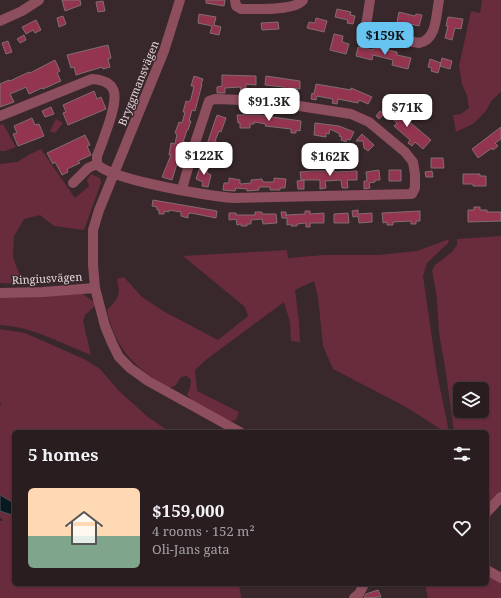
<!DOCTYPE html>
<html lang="en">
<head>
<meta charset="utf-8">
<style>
	:root { --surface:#2a1d20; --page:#322629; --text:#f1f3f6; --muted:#a5a2a5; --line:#463b3e; --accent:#67c4f0 }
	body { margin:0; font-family:"Noto Serif",serif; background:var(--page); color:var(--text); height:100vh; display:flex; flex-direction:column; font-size:15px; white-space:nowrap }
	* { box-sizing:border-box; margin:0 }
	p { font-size:13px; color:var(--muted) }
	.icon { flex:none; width:22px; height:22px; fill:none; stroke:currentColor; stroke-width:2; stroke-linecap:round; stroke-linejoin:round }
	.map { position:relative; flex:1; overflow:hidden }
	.panel { position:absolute; left:12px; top:430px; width:477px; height:156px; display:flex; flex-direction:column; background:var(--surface); border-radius:6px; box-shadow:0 1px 3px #0004,0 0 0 1px var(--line) }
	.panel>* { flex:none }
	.fabs { position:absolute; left:453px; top:382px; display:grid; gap:8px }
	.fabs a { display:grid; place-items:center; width:36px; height:36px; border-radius:6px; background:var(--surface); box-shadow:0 1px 3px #0004,0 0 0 1px var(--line); font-size:20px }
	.price { position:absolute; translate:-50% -34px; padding:0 9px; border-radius:8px; background:#fff; color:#222; font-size:13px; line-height:26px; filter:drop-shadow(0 1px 2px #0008) }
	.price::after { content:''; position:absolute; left:50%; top:24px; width:12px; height:9px; margin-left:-6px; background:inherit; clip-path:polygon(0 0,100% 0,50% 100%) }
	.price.active { background:var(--accent); color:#111 }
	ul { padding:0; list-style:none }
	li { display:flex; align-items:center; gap:12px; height:100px; padding:0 16px }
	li+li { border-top:1px solid var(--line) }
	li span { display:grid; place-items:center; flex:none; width:112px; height:80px; border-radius:6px; color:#555 }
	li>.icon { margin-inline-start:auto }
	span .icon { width:48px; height:48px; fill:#fffc; stroke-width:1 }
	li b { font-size:17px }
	h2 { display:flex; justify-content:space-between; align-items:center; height:48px; padding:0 16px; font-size:17px }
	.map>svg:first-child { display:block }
	.green { fill:#682c3c; fill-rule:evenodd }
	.water { fill:#091920; stroke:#4b5258 }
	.building { fill:#943550; stroke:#816e71 }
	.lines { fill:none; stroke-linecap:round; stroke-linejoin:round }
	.minor { stroke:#8d4e5d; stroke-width:10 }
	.labels { text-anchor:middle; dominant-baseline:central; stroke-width:3; stroke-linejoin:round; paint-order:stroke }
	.street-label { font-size:11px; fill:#e4d8da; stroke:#38272b }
</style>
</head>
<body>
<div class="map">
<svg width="501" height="598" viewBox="0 0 501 598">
	<rect width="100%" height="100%" fill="#38272b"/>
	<path class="green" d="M482 0H501V92L492 100 485 112 473 124 456 132 453 115 461 114 469 108 467 96 462 84 459 66 471 11 480 13Z
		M56 119 63 123 55 133 50 131Z
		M3 124 16 147 5 151H0V125Z
		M41 149 75 198 89 186 87 180 91 174 100 178 101 183 84 230 54 226 40 215 24 219 14 236 13 257 23 284 0 283V164L17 162 30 154Z
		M501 236V492L487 508V432H454L446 373 439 333 437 298 432 271 435 265 452 252 457 245V239ZM460 389H482V411H460Z
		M449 239 448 243 427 263 423 276 437 373 449 432H445L406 407 333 369 323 346 318 297 314 281 295 290 299 322 300 342 291 341 290 322 284 302 207 359 195 370 197 391 239 412 236 420 228 422 194 403 187 395 190 388 191 380 187 376 181 377 175 386 169 388C135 368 115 349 107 310 118 299 121 295 117 279L124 277 142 297 165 312 218 340 248 316 245 307 183 256 287 250 288 258 324 255H378L417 251Z
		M75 294H83L94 302 95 306 85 315 83 321 91 355C63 344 30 326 0 325V297Z
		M0 329 25 333 86 360 100 369 119 391 148 417 170 432H14V503L0 495V407L1 404 0 403Z
		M0 511 12 515 14 514V584H239L241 598H0V521H3L0 517Z
		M487 575 501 582V598H428L425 584H487Z"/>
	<path class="water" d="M0 495 14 503V514L12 515 0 511Z"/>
	<path class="building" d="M62 0H80L81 5 65 11Z
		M206 0H225L224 6 206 3Z
		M103 1 105 11 98 12 96 2Z
		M337 9 351 12 350 15 355 16 353 24 347 23 348 20 335 17Z
		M399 12 415 16 416 14 422 15 419 26 405 23 404 29 396 27Z
		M199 14 216 17 214 25 221 27 219 35 210 33 212 26 198 23Z
		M63 16 66 24 59 27 57 18Z
		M448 17 463 19 461 29 455 28 452 40 445 38 448 26H446Z
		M316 18 327 21 324 32 307 28 309 22 315 23Z
		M36 20 41 30 35 33 33 30 26 34 22 27Z
		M278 22 279 29 262 30 261 23Z
		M334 34 343 36 342 42 349 44 346 54 330 50Z
		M24 35 26 40 20 43 17 39Z
		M8 41 12 52 6 54 2 43Z
		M108 45 111 58 108 59 110 67 103 69 102 67 76 75 74 67 71 68 67 55Z
		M358 47 373 50V47L397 52V55L411 58 408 69 392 65 393 60 373 55 372 60 356 56Z
		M442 58 452 61 450 69 440 66Z
		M430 59 441 63 438 73 431 71 432 68 428 67Z
		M55 60 60 71 57 73 61 81 43 89 42 88 29 94 26 87 22 89 10 94 14 102 0 107V84L9 80 10 81 29 72 30 73Z
		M222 75 256 76V85L246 84V93H240L241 87 225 88V93H217V87L222 86Z
		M194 76 203 79 201 84H202L195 111 192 110 189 121H191L188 130H187L183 142H185L184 147H182L172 180 162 177 171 155H169L171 143 175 144 177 134 175 133 179 122 182 123 185 112H183L186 101 189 102 191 99 194 86H191Z
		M266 76 300 81V89L289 88 288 97 283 96 284 87 265 85Z
		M316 84 351 90V88L372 97 368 104 359 100 358 103 338 99 337 104 332 103 333 99 317 96 316 100 311 99 312 93 314 94Z
		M94 91 97 99 101 97 106 109 68 125 63 113 66 112 63 105Z
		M388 104 431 140 423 149 415 142 412 146 408 143 410 140 394 126 397 123 382 110Z
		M51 107 54 114 45 117 42 111Z
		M380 111 384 114 379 119 376 116Z
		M217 115 226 118 221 132 219 131 215 141 220 144 218 151 214 149 213 153 205 150Z
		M237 115H258L301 121 300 131 296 130V133H291V129L265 126 266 124 254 122V124H250V128H240V123H238Z
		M32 118 35 125 39 124 44 136 18 146 13 134 17 133 14 126Z
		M315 123 339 126 354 132 350 140 347 139 346 142 341 140 342 137 339 136 340 134 330 129 329 134 326 133V137L314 135Z
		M501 127V139L495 143 498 146 493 150 492 148 478 158 472 149Z
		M362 134 374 145 368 151 364 148 363 141H356Z
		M85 135 90 145 87 146 91 155 78 161 80 163 67 169 68 172 62 175 55 162 53 164 47 153Z
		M431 158H443L444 168H431Z
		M201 164 207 166 206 170 207 171V173L211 175 208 187 202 186 203 182 196 179Z
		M379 170 380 180H375V182L369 183 370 188 364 189V181H367L366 172Z
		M389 170H401V181H389Z
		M313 171H335V172L357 171V180H347L348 188H342L341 180 325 181 326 188 320 189V180H301L300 172Z
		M432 171 433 177H426L425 172Z
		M463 174H480V176H486V186H473V184H463Z
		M229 178 240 180V184L251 183V180L262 179 263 182H274V178L286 179 285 188H280V190H270V187H259V190L247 191V189L236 188 235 191 223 190 224 183H229Z
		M304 180V189H298L297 181Z
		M153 200 217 211 216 218 191 213 188 214V218L181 216V212L169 210V212L164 211V214H159V210H157V207L152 206Z
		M474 207H480V210H487V212H501V221L468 222V210H474Z
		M358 210V214L372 213V222L359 223 358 216 353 217 352 211Z
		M305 211H310V214L324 213V223H310V227H306V223L297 224V226H291V224L287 225V218H282L281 212H286V216V215L305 214Z
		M420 211V221H416V224H411V221L393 222V225H387V222L383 223 382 213Z
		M255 212H262V214H276L277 223 263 224 262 219 251 220V224H247V226H241V224L237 225 236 219 229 220V213H236V215H255Z
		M348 213 349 223H334V214Z
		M378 590 381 597 364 598 366 594Z"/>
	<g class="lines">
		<path class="minor" d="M180 0 164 51 99 210 93 230V265L95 288 105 326 112 343 119 357 130 368 148 381 240 432
			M235 0 236 6 241 9C255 9 295 11 303 0
			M370 0 366 26 367 31 372 34 419 43C437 40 436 15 439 0
			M0 21 22 11 39 0
			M0 116 92 79C121 81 116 99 110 120 106 132 102 144 97 156V164C110 180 210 196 234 198L412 194 415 188V174L413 162 405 152 369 122 351 114 267 101 215 99 209 101 196 140 182 189
			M73 183 88 168 97 164
			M0 293 43 292 95 288
			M487 512 501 497
			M487 570 501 578
			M354 598 359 594 364 584"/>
	</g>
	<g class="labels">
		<g class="street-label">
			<text transform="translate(138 83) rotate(-68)">Bryggmansvägen</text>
			<text transform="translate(47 278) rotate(-3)">Ringiusvägen</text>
		</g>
	</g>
</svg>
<div class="fabs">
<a><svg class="icon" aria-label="layers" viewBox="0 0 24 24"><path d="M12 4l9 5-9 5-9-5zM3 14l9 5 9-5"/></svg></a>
</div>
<b class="price active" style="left:385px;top:56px">$159K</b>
<b class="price" style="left:269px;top:122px">$91.3K</b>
<b class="price" style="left:407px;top:128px">$71K</b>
<b class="price" style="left:204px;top:176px">$122K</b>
<b class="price" style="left:330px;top:177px">$162K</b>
<section class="panel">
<h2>5 homes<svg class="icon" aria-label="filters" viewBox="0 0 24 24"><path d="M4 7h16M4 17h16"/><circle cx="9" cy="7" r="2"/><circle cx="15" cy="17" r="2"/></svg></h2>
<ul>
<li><span style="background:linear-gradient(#ffd9b3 60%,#7fa58c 0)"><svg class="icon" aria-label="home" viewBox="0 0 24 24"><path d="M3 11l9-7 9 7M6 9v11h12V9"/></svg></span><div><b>$159,000</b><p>4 rooms · 152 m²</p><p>Oli-Jans gata</p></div><svg class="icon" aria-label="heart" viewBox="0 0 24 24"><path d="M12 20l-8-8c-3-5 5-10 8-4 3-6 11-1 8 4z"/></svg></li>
</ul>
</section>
</div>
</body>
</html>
